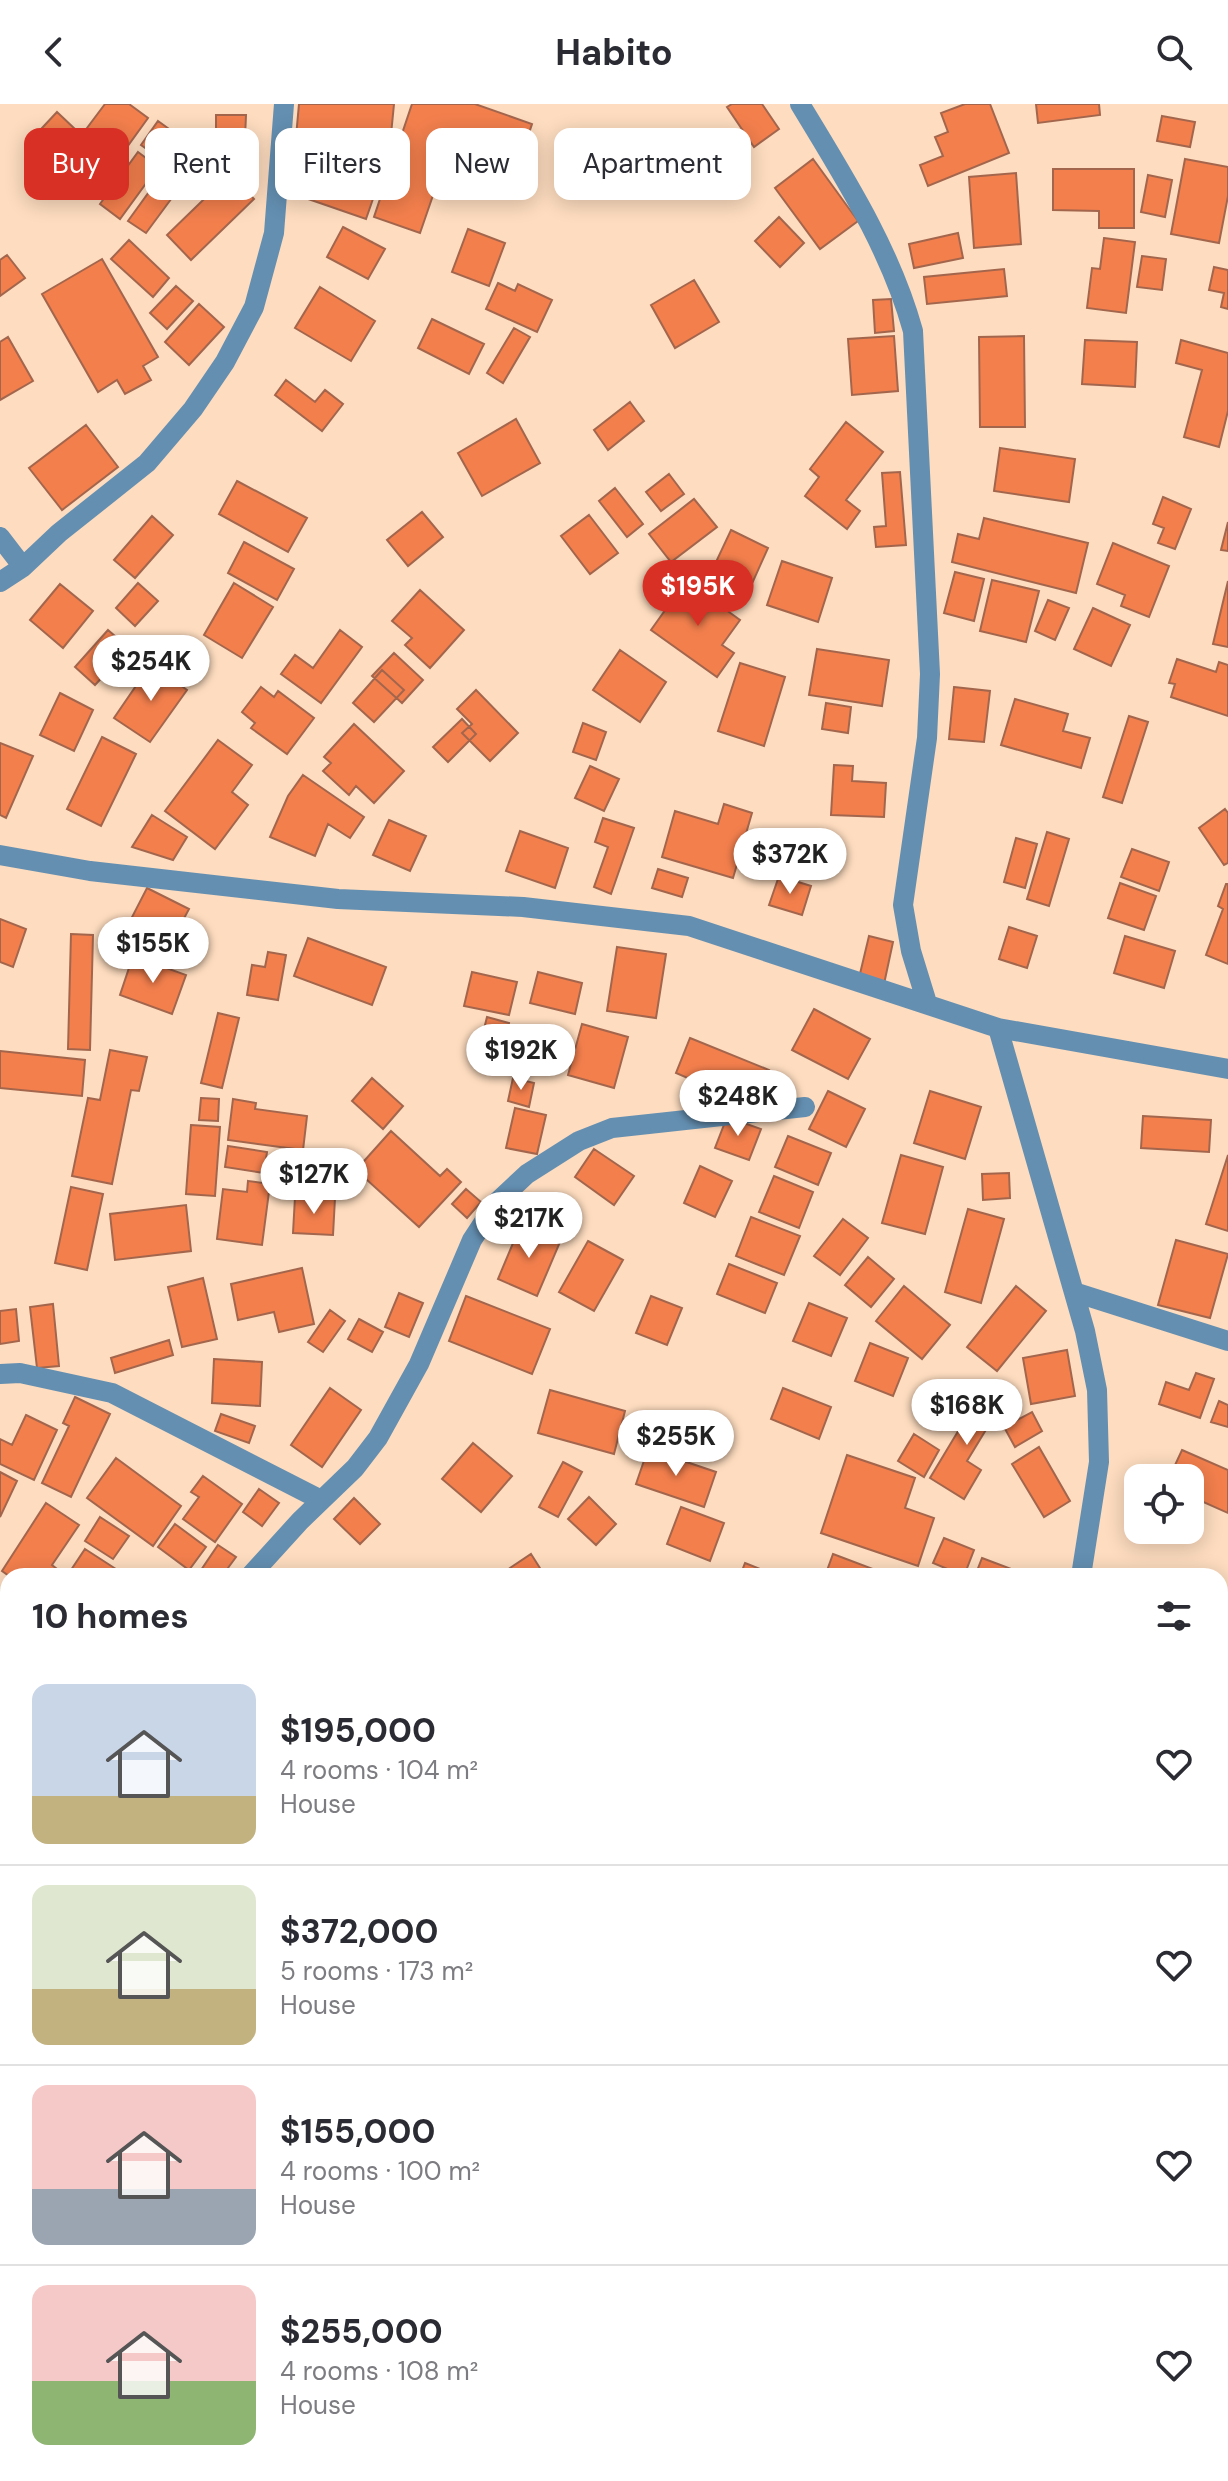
<!DOCTYPE html>
<html lang="en">
<head>
<meta charset="utf-8">
<style>
	:root { --surface:#fff; --page:#f7f7f7; --text:#2b2b33; --muted:#7c7c81; --line:#e1e1e2; --accent:#d93025 }
	body { margin:0; font-family:"DM Sans",sans-serif; background:var(--page); color:var(--text); height:100vh; display:flex; flex-direction:column; font-size:30px; white-space:nowrap }
	* { box-sizing:border-box; margin:0 }
	p { font-size:26px; color:var(--muted) }
	.icon { flex:none; width:44px; height:44px; fill:none; stroke:currentColor; stroke-width:2; stroke-linecap:round; stroke-linejoin:round }
	.map { position:relative; flex:1; overflow:hidden }
	.panel { position:absolute; left:0px; top:1464px; width:1228px; height:914px; display:flex; flex-direction:column; background:var(--surface); border-radius:24px 24px 0 0; box-shadow:0 4px 20px #0003 }
	.panel>* { flex:none }
	.banner { position:absolute; left:24px; top:24px; width:800px; height:72px; display:flex; gap:16px }
	.buttons { position:absolute; left:1124px; top:1360px; display:grid; gap:16px }
	.buttons a { display:grid; place-items:center; width:80px; height:80px; border-radius:16px; background:var(--surface); box-shadow:0 4px 20px #0003; font-size:40px }
	.price { position:absolute; translate:-50% -68px; padding:0 18px; border-radius:28px; background:#fff; color:#222; font-size:26px; line-height:52px; filter:drop-shadow(0 2px 4px #0008) }
	.price::after { content:''; position:absolute; left:50%; top:48px; width:24px; height:18px; margin-left:-12px; background:inherit; clip-path:polygon(0 0,100% 0,50% 100%) }
	.price.selected { background:var(--accent); color:#fff }
	ul { padding:0; list-style:none }
	li { display:flex; align-items:center; gap:24px; height:200px; padding:0 32px }
	li+li { border-top:2px solid var(--line) }
	li span { display:grid; place-items:center; flex:none; width:224px; height:160px; border-radius:16px; color:#555 }
	li>.icon { margin-inline-start:auto }
	span .icon { width:96px; height:96px; fill:#fffc; stroke-width:1 }
	li b { font-size:34px }
	h2 { display:flex; justify-content:space-between; align-items:center; height:96px; padding:0 32px; font-size:34px }
	.pill { padding:0 28px; border-radius:16px; background:var(--surface); box-shadow:0 4px 20px #0003; font-size:28px; line-height:72px }
	.pill.selected { background:var(--accent); color:#fff }
	header { display:flex; justify-content:space-between; align-items:center; height:104px; padding:0 32px; background:var(--surface); font-size:36px; font-weight:700 }
	.map>svg:first-child { display:block }
	.building { fill:#f37f4d; stroke:#a3664d; stroke-width:2 }
	.lines { fill:none; stroke-linecap:round; stroke-linejoin:round }
	.lane { stroke:#648fb1; stroke-width:18 }
	.street { stroke:#648fb1; stroke-width:20 }
</style>
</head>
<body>
<header><svg class="icon" aria-label="back" viewBox="0 0 24 24"><path d="M15 5l-7 7 7 7"/></svg>Habito<svg class="icon" aria-label="search" viewBox="0 0 24 24"><circle cx="10" cy="10" r="6"/><path d="M15 15l6 6"/></svg></header>
<div class="map">
<svg width="1228" height="2377" viewBox="0 0 1228 2377">
	<rect width="100%" height="100%" fill="#fddcbf"/>
	<path class="building" d="M105 0H129L148 14 122 50 87 24Z
		M299 0H394L389 51 334 46 335 37 296 33Z
		M412 0H475L532 20 515 71 448 48 420 129 374 113Z
		M732 0H762L779 25 754 43 727 3Z
		M965 0H990L1009 49 928 82 920 61 943 52 935 33 948 28 941 9Z
		M1036 0H1099L1100 11 1038 19Z
		M57 8 113 61 85 91 28 39Z
		M216 11H246L245 34 216 35Z
		M1162 12 1195 18 1190 43 1157 37Z
		M158 17 201 48 183 71 141 41Z
		M293 41 325 44 323 64 291 62Z
		M138 48 158 63 120 115 100 100Z
		M813 55 858 117 820 145 775 84Z
		M1185 55 1228 63V92L1219 139 1171 130Z
		M1053 65H1134V124H1099V107L1053 106Z
		M298 67 374 92 366 115 291 89Z
		M1016 69 1021 140 974 144 969 73Z
		M162 70 180 83 146 129 128 117Z
		M230 70 254 95 191 156 167 131Z
		M1148 71 1172 76 1165 113 1141 108Z
		M779 113 804 139 780 163 755 137Z
		M343 123 385 145 368 175 327 153Z
		M468 125 505 139 489 182 452 168Z
		M958 129 963 154 914 164 909 140Z
		M1104 134 1135 138 1126 209 1087 204 1092 164 1100 165Z
		M129 136 169 174 153 193 111 155Z
		M7 151 25 174 0 192V156Z
		M1142 152 1166 155 1162 186 1137 183Z
		M102 155 158 253 143 262 151 276 125 290 117 276 98 288 42 190Z
		M1214 163 1228 166V205L1221 203 1224 189 1209 186Z
		M1004 165 1007 192 927 200 924 173Z
		M694 176 719 218 675 244 651 201Z
		M498 179 515 187 518 180 552 196 537 228 486 205Z
		M176 182 193 197 167 225 150 209Z
		M320 183 375 217 351 257 295 224Z
		M891 195 894 227 875 229 873 196Z
		M199 200 224 223 189 261 165 238Z
		M432 215 484 240 469 270 418 244Z
		M514 224 530 233 503 279 487 269Z
		M894 232 898 287 852 291 848 235Z
		M1024 232 1025 323H980L979 233Z
		M8 233 33 277 0 296V238Z
		M1085 236 1137 238 1135 283 1082 280Z
		M1181 236 1228 249V307L1219 343 1184 333 1202 266 1176 259Z
		M286 276 315 298 325 286 343 300 322 327 275 291Z
		M630 298 644 317 608 346 594 326Z
		M516 315 540 359 482 392 458 349Z
		M846 318 883 348 846 396 860 407 847 425 805 392 819 373 810 365Z
		M86 321 118 363 62 406 29 364Z
		M1000 344 1075 355 1069 398 994 387Z
		M900 368 906 441 876 443 874 423 886 422 882 369Z
		M669 370 684 390 661 407 646 388Z
		M237 377 307 414 288 448 219 410Z
		M615 384 643 420 627 433 599 397Z
		M1163 393 1191 405 1175 445 1158 439 1164 424 1153 420Z
		M694 395 717 423 671 458 649 430Z
		M422 408 443 433 408 462 387 436Z
		M589 411 618 449 590 470 561 432Z
		M152 412 173 431 135 474 114 456Z
		M984 414 1088 439 1076 489 952 458 958 430 979 435Z
		M1228 418V447L1221 446Z
		M731 426 768 444 746 493 708 475Z
		M244 438 294 465 277 496 228 469Z
		M1113 439 1169 462 1149 513 1121 502 1125 491 1097 480Z
		M782 457 832 474 818 518 767 501Z
		M955 468 984 475 974 517 944 509Z
		M992 476 1039 487 1026 538 980 527Z
		M686 477 740 516 722 541 734 549 717 573 651 526Z
		M1228 477V543L1213 540Z
		M138 479 158 497 135 522 116 504Z
		M234 479 273 503 242 554 204 531Z
		M60 480 93 507 63 544 30 516Z
		M420 486 464 526 430 564 405 541 412 534 392 517Z
		M1048 496 1069 504 1055 536 1035 527Z
		M1093 504 1130 521 1111 562 1074 545Z
		M108 526 129 544 95 581 75 563Z
		M340 526 362 543 321 599 281 570 295 551 313 564Z
		M817 545 889 556 882 602 809 591Z
		M620 546 666 578 640 618 593 586Z
		M394 549 423 576 402 599 372 572Z
		M1177 555 1216 568 1219 558 1228 561V612L1171 593 1175 580 1169 579Z
		M740 559 785 573 764 642 718 627Z
		M151 560 187 586 150 638 114 614Z
		M382 566 404 586 374 618 353 599Z
		M261 583 274 593 278 587 314 614 287 650 251 624 255 619 242 608Z
		M954 583 990 587 984 638 949 635Z
		M476 586 518 629 490 657 462 629 472 620 457 605Z
		M60 589 93 606 74 647 40 631Z
		M1015 595 1068 610 1063 627 1090 634 1081 664 1001 641Z
		M826 599 851 603 848 629 822 625Z
		M1129 612 1148 618 1122 699 1103 693Z
		M462 615 476 630 448 658 433 643Z
		M583 619 606 628 596 656 573 648Z
		M354 620 404 667 374 699 356 682 349 691 323 667 331 659 324 653Z
		M102 633 136 650 101 722 67 705Z
		M218 636 252 661 232 688 248 701 215 745 165 707Z
		M0 639 33 652 6 714 0 711Z
		M834 661 853 662 852 677 886 679 884 713 831 711Z
		M590 662 619 675 604 707 575 694Z
		M303 671 364 713 350 734 328 720 315 752 270 733 288 692Z
		M724 700 752 709 733 774 662 753 675 707 718 720Z
		M1225 705 1228 709V759L1224 761 1199 724Z
		M152 711 187 733 173 756 132 743Z
		M603 714 634 724 611 790 594 783 608 743 595 738Z
		M389 716 426 732 410 767 373 751Z
		M520 727 568 744 555 784 506 767Z
		M1047 728 1069 735 1049 802 1027 795Z
		M817 729 837 733 829 773 810 769Z
		M1016 734 1037 740 1025 784 1004 778Z
		M1132 745 1169 758 1159 787 1121 773Z
		M658 765 688 774 682 793 652 784Z
		M779 772 811 782 802 811 769 801Z
		M1120 779 1156 792 1144 826 1108 814Z
		M1226 780H1228V860L1206 851 1223 805 1218 802Z
		M147 784 189 805 171 839 130 817Z
		M0 815 26 825 13 863 0 858Z
		M1009 823 1037 832 1027 864 999 855Z
		M71 830 93 831 90 946 68 945Z
		M869 832 893 838 884 880 859 874Z
		M1125 832 1175 847 1164 884 1114 869Z
		M308 834 386 863 372 901 294 872Z
		M617 843 666 850 656 914 607 907Z
		M268 848 286 851 278 896 247 891 252 861 265 863Z
		M133 852 186 871 172 910 120 891Z
		M472 868 517 878 509 911 464 902Z
		M538 868 582 879 575 910 530 899Z
		M814 905 870 935 848 975 792 946Z
		M218 909 239 914 222 984 201 979Z
		M487 913 509 919 503 946 480 941Z
		M582 920 628 933 614 984 568 971Z
		M690 934 769 966 761 985 727 972 720 988 676 969Z
		M110 946 147 953 139 987 131 986 112 1080 72 1072 88 994 100 996Z
		M0 947 85 956 82 992 0 984Z
		M372 974 403 1002 383 1025 352 997Z
		M513 974 534 979 529 1003 508 997Z
		M828 987 865 1005 846 1043 809 1025Z
		M930 987 981 1003 965 1055 914 1039Z
		M201 994 219 995 218 1017 199 1016Z
		M233 995 256 999 255 1005 307 1012 303 1046 228 1036Z
		M515 1004 546 1011 537 1050 506 1044Z
		M1143 1012 1211 1016 1209 1048 1141 1044Z
		M727 1013 761 1025 749 1056 715 1044Z
		M191 1021 220 1023 215 1092 186 1090Z
		M391 1027 440 1072 447 1065 461 1078 419 1123 356 1066Z
		M788 1032 831 1049 818 1081 775 1063Z
		M228 1042 267 1048 264 1069 225 1063Z
		M594 1045 634 1072 614 1101 575 1073Z
		M901 1051 943 1063 925 1130 882 1119Z
		M1228 1051V1127L1206 1120Z
		M700 1062 732 1077 715 1113 684 1099Z
		M1009 1069 1010 1094 983 1096 982 1070Z
		M774 1072 813 1088 799 1124 759 1108Z
		M248 1077 270 1080 262 1141 217 1135 223 1085 247 1088Z
		M71 1083 103 1090 87 1166 55 1159Z
		M466 1085 481 1098 467 1114 452 1100Z
		M295 1093 335 1094 333 1131 293 1129Z
		M186 1101 191 1147 115 1156 110 1110Z
		M968 1105 1004 1115 981 1199 945 1188Z
		M751 1113 800 1132 784 1171 736 1152Z
		M843 1115 868 1134 840 1171 814 1152Z
		M521 1120 560 1138 537 1192 498 1175Z
		M1176 1136 1228 1150 1210 1214 1158 1201Z
		M588 1137 623 1156 594 1207 559 1188Z
		M868 1153 894 1175 871 1203 845 1181Z
		M729 1160 777 1179 765 1209 717 1190Z
		M302 1164 314 1220 279 1228 274 1208 238 1216 231 1180Z
		M203 1174 217 1235 182 1243 168 1183Z
		M904 1182 950 1221 922 1255 876 1217Z
		M1016 1182 1046 1207 997 1267 967 1243Z
		M399 1189 423 1199 409 1233 385 1223Z
		M466 1192 550 1225 532 1270 449 1237Z
		M651 1192 682 1204 667 1241 636 1229Z
		M809 1199 847 1214 831 1252 793 1237Z
		M53 1200 59 1262 37 1264 30 1203Z
		M16 1205 19 1237 0 1240V1207Z
		M330 1206 345 1217 323 1248 308 1238Z
		M359 1215 383 1228 372 1248 348 1235Z
		M169 1236 173 1251 115 1269 111 1254Z
		M870 1239 908 1254 893 1292 855 1277Z
		M1067 1246 1075 1292 1031 1300 1023 1254Z
		M214 1255 262 1258 260 1302 212 1299Z
		M1196 1269 1214 1275 1200 1314 1159 1300 1166 1278 1189 1286Z
		M330 1284 361 1306 322 1363 291 1341Z
		M783 1284 831 1303 819 1335 771 1315Z
		M984 1284 1004 1296 967 1357 981 1366 964 1395 930 1374Z
		M550 1286 625 1307 614 1350 538 1329Z
		M75 1293 110 1310 71 1393 42 1379 69 1322 63 1319Z
		M1219 1297 1228 1301V1323L1211 1318Z
		M1032 1308 1042 1327 1015 1343 1004 1323Z
		M221 1310 255 1322 249 1339 215 1327Z
		M26 1311 57 1326 34 1376 0 1360V1335L12 1341Z
		M914 1330 939 1346 924 1373 898 1357Z
		M473 1339 512 1372 481 1408 442 1375Z
		M1039 1343 1070 1397 1044 1413 1012 1360Z
		M648 1345 716 1368 704 1403 636 1380Z
		M1182 1346 1228 1366V1409L1190 1392V1374H1169Z
		M847 1351 915 1374 905 1404 934 1414 918 1462 821 1429Z
		M116 1354 181 1402 153 1442 87 1394Z
		M563 1358 582 1368 558 1413 539 1403Z
		M0 1368 17 1377 0 1413Z
		M203 1372 242 1400 215 1438 183 1415 199 1393 191 1388Z
		M259 1385 279 1399 262 1422 243 1408Z
		M589 1393 616 1420 596 1441 568 1415Z
		M354 1394 380 1420 360 1440 334 1415Z
		M46 1399 79 1421 52 1461 57 1465 52 1472H9L2 1467Z
		M681 1403 724 1419 710 1457 667 1440Z
		M100 1413 129 1432 113 1455 85 1437Z
		M175 1420 206 1443 189 1466 158 1443Z
		M944 1434 974 1446 964 1472 933 1459Z
		M218 1441 236 1453 222 1472H197Z
		M85 1445 119 1467 116 1472H67Z
		M531 1450 545 1472H516L510 1464Z
		M833 1450 881 1468 880 1472H825Z
		M982 1454 1014 1466 1011 1472H975Z
		M745 1459 778 1472H740Z
		M0 1744 8 1747V1796L0 1793Z
		M0 1808 8 1811V1856L0 1877Z
		M0 1932 8 1935V1956L0 1953Z
		M0 2169 8 2172V2231L0 2228Z
		M0 2232 8 2236V2288L0 2284Z
		M232 2370H289L298 2377H241Z
		M830 2370H856L851 2377H839Z
		M1049 2370H1066L1084 2377H1046Z"/>
	<g class="lines">
		<path class="lane" d="M621 2370 633 2377"/>
		<path class="street" d="M800 0C844 73 890 144 913 227L930 570 927 634 903 801 911 847 927 899
			M0 433 23 463
			M0 478 23 463 59 429 147 359 193 305 225 258 254 203 274 129 284 0
			M0 751 90 767 338 795 523 803 689 822 998 924 1228 965
			M998 924 1085 1227 1097 1286 1099 1358 1081 1472
			M1074 1188 1228 1237
			M0 1270 20 1269 112 1289 321 1396
			M250 1472 300 1417 355 1364 378 1334 419 1260 472 1136 497 1098 527 1070 579 1037 612 1024 805 1003
			M1220 1717 1228 1709
			M1220 2075 1228 2081
			M343 2370 348 2377
			M500 2377 505 2370"/>
	</g>
</svg>
<div class="buttons">
<a><svg class="icon" aria-label="locate" viewBox="0 0 24 24"><circle cx="12" cy="12" r="6"/><path d="M12 2v4M12 18v4M2 12h4M18 12h4"/></svg></a>
</div>
<b class="price selected" style="left:698px;top:524px">$195K</b>
<b class="price" style="left:151px;top:599px">$254K</b>
<b class="price" style="left:790px;top:792px">$372K</b>
<b class="price" style="left:153px;top:881px">$155K</b>
<b class="price" style="left:521px;top:988px">$192K</b>
<b class="price" style="left:738px;top:1034px">$248K</b>
<b class="price" style="left:314px;top:1112px">$127K</b>
<b class="price" style="left:529px;top:1156px">$217K</b>
<b class="price" style="left:967px;top:1343px">$168K</b>
<b class="price" style="left:676px;top:1374px">$255K</b>
<div class="banner">
<a class="pill selected">Buy</a>
<a class="pill">Rent</a>
<a class="pill">Filters</a>
<a class="pill">New</a>
<a class="pill">Apartment</a>
</div>
<section class="panel">
<h2>10 homes<svg class="icon" aria-label="filters" viewBox="0 0 24 24"><path d="M4 7h16M4 17h16"/><circle cx="9" cy="7" r="2"/><circle cx="15" cy="17" r="2"/></svg></h2>
<ul>
<li><span style="background:linear-gradient(#c9d6e8 70%,#c2b280 0)"><svg class="icon" aria-label="home" viewBox="0 0 24 24"><path d="M3 11l9-7 9 7M6 9v11h12V9"/></svg></span><div><b>$195,000</b><p>4 rooms · 104 m²</p><p>House</p></div><svg class="icon" aria-label="heart" viewBox="0 0 24 24"><path d="M12 20l-8-8c-3-5 5-10 8-4 3-6 11-1 8 4z"/></svg></li>
<li><span style="background:linear-gradient(#dfe7d0 65%,#c2b280 0)"><svg class="icon" aria-label="home" viewBox="0 0 24 24"><path d="M3 11l9-7 9 7M6 9v11h12V9"/></svg></span><div><b>$372,000</b><p>5 rooms · 173 m²</p><p>House</p></div><svg class="icon" aria-label="heart" viewBox="0 0 24 24"><path d="M12 20l-8-8c-3-5 5-10 8-4 3-6 11-1 8 4z"/></svg></li>
<li><span style="background:linear-gradient(#f6c9c9 65%,#9aa5b1 0)"><svg class="icon" aria-label="home" viewBox="0 0 24 24"><path d="M3 11l9-7 9 7M6 9v11h12V9"/></svg></span><div><b>$155,000</b><p>4 rooms · 100 m²</p><p>House</p></div><svg class="icon" aria-label="heart" viewBox="0 0 24 24"><path d="M12 20l-8-8c-3-5 5-10 8-4 3-6 11-1 8 4z"/></svg></li>
<li><span style="background:linear-gradient(#f6c9c9 60%,#8fb573 0)"><svg class="icon" aria-label="home" viewBox="0 0 24 24"><path d="M3 11l9-7 9 7M6 9v11h12V9"/></svg></span><div><b>$255,000</b><p>4 rooms · 108 m²</p><p>House</p></div><svg class="icon" aria-label="heart" viewBox="0 0 24 24"><path d="M12 20l-8-8c-3-5 5-10 8-4 3-6 11-1 8 4z"/></svg></li>
</ul>
</section>
</div>
</body>
</html>
